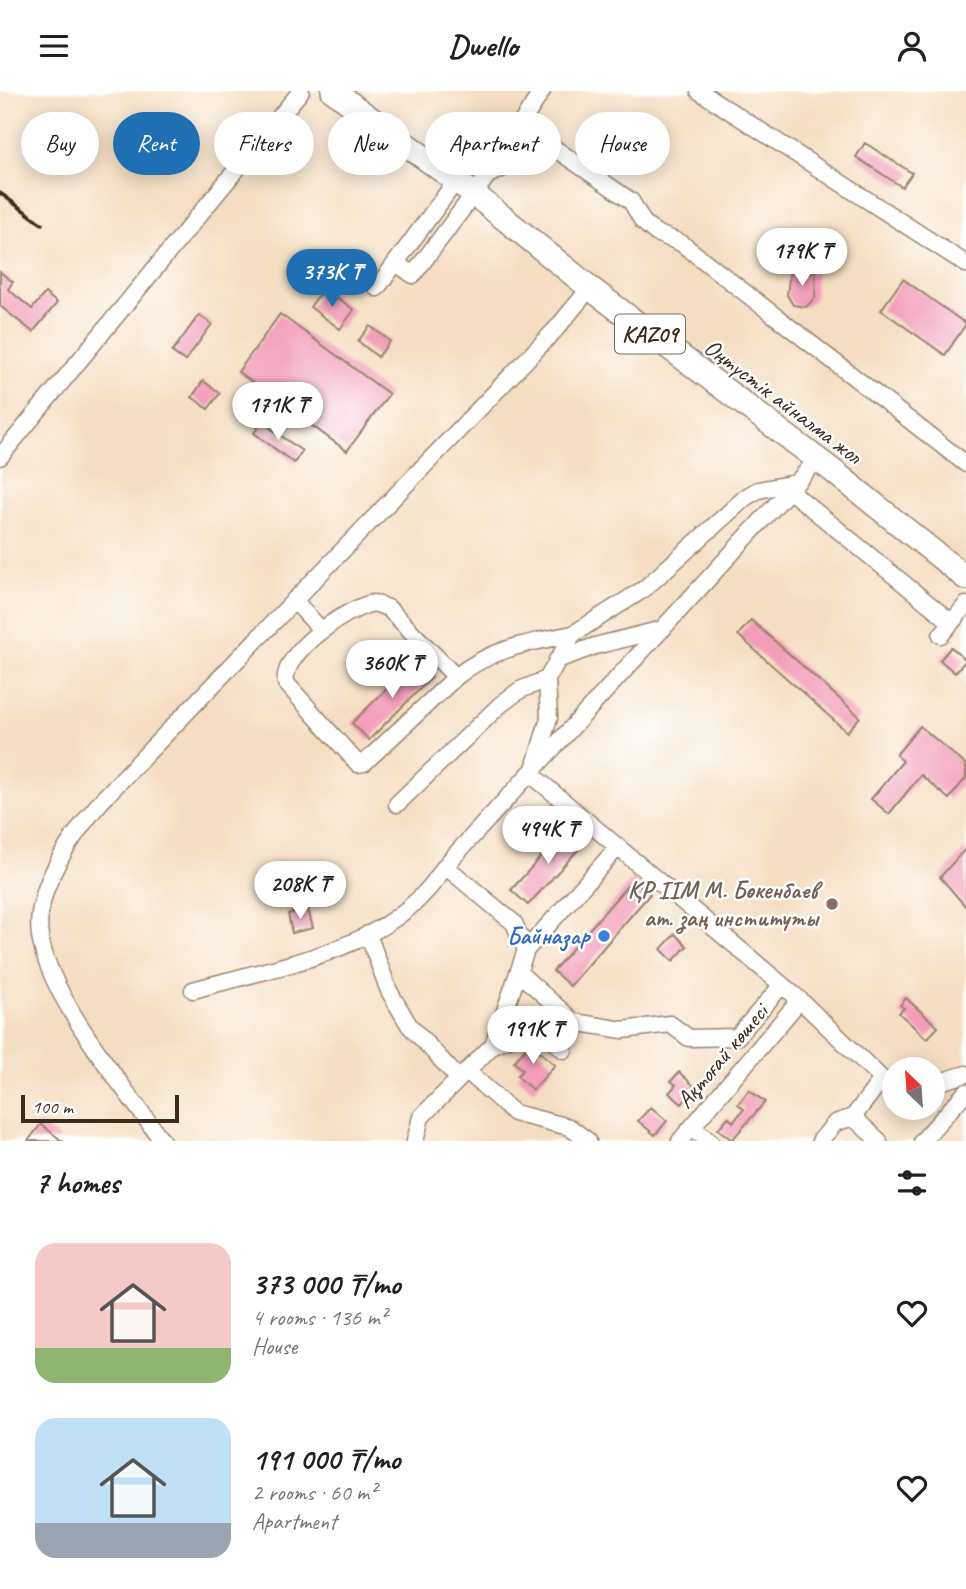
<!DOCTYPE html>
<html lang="en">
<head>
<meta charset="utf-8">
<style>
	:root { --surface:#fff; --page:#f6f6f6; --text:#202124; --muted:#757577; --accent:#1f6fb2 }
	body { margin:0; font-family:Caveat,sans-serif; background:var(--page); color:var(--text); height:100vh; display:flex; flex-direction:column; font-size:26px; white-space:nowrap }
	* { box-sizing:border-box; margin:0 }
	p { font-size:23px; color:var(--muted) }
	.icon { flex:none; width:38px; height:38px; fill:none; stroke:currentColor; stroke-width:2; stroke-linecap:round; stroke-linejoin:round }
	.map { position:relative; height:1050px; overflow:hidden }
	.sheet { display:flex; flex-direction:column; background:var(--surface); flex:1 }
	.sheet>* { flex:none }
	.top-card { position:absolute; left:21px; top:21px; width:924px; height:63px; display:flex; gap:14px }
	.needle { width:46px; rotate:335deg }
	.tools { position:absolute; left:882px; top:966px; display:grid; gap:14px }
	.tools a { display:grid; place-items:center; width:63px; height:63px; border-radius:50%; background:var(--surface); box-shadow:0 4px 18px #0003; font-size:35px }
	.scale { position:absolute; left:21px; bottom:18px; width:158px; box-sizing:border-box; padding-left:7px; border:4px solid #3b2a1e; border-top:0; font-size:19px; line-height:24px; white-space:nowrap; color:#3b2a1e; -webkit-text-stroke:5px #fff; paint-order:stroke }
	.price { position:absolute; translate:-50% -60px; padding:0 16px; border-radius:24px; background:#fff; color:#222; font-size:23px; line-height:46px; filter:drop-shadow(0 2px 4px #0008) }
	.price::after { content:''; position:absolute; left:50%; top:42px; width:21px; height:16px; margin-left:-10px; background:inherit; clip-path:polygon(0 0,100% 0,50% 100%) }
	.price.current { background:var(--accent); color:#fff }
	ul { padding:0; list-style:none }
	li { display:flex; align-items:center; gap:21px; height:175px; padding:0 35px }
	li span { display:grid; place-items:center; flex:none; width:196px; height:140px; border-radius:21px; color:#555 }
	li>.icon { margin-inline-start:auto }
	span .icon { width:84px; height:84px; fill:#fffc; stroke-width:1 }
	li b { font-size:30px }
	h2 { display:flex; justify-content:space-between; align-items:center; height:84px; padding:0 35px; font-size:30px }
	.chip { padding:0 24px; border-radius:32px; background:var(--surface); box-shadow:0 4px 18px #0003; font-size:24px; line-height:63px }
	.chip.current { background:var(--accent); color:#fff }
	header { display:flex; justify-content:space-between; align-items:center; height:91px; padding:0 35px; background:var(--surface); font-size:32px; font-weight:700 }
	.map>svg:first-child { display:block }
	.building { fill:#f39db9 }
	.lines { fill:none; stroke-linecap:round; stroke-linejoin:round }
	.minor-casing { stroke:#988470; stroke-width:19 }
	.highway-casing { stroke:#988470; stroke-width:26 }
	.minor { stroke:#fff; stroke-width:16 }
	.highway { stroke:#fff; stroke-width:23 }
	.rail { stroke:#3b2a1e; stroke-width:3.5 }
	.education-dot { fill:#8d6e63; stroke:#fff; stroke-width:2.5 }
	.shop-dot { fill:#3f7fe0; stroke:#fff; stroke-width:2.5 }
	.labels { text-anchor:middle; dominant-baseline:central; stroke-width:5; stroke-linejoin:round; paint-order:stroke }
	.shield { fill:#fff; stroke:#766a62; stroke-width:2 }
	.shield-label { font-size:23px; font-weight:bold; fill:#3b2a1e }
	.street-label { font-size:24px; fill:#3b2a1e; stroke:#fff }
	.education-label { font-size:24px; font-weight:bold; fill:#785e54; stroke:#fff; text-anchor:end }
	.shop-label { font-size:24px; font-weight:bold; fill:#366cbe; stroke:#fff; text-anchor:end }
</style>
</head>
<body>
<header><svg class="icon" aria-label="menu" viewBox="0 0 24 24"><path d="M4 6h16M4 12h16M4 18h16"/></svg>Dwello<svg class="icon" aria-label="person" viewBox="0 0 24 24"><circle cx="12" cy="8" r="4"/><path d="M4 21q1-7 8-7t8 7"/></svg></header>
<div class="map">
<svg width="966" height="1050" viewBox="0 0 966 1050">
	<rect width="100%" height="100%" fill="#fff"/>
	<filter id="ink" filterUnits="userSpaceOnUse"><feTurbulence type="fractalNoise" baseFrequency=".0143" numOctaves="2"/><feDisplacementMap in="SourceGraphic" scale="14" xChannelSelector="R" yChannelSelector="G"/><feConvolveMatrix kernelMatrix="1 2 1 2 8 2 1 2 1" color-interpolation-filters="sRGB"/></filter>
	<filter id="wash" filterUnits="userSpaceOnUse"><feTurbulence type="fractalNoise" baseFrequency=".00686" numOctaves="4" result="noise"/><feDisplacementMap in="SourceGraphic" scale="28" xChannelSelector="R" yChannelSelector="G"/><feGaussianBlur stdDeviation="1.57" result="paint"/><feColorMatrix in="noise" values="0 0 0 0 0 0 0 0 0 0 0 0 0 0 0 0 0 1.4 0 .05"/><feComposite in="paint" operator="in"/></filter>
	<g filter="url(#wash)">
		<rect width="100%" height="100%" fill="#f4dec1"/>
		<g id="blocks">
			<path class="building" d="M865 52 912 82 902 96 856 66Z
				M790 180 816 182 815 207 806 216 793 214 787 204Z
				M0 181 13 191 8 198 32 218 45 202 57 212 33 241 0 215Z
				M903 188 966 233 945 264 881 219Z
				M324 197 354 219 340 238 310 216Z
				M280 223 389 303 347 360 238 281Z
				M199 224 212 233 185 270 172 261Z
				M370 235 390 250 378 266 358 250Z
				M203 290 220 302 208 318 192 306Z
				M262 331 302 360 294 372 254 342Z
				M751 529 860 626 847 641 738 544Z
				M951 556 966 569 955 582 940 569Z
				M415 570 432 586 369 649 352 632Z
				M920 635 966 674V687L949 708 921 684 889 723 871 708 903 670 896 664Z
				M569 735 586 750 528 814 511 799Z
				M966 757V816L940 786Z
				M633 788 650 803 570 895 553 880Z
				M308 818 313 837 292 842 288 823Z
				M675 843 687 855 673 870 661 858Z
				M906 907 938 936 927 948 899 922 904 917 900 914Z
				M530 952 555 974 533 999 517 985 523 979 514 971Z
				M679 981 696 997 682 1013 669 1002 676 994 671 990Z
				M749 999 765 1011 732 1049 718 1038 728 1026 733 1031 744 1018 738 1013Z
				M651 1016 667 1030 655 1044 638 1030Z
				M41 1033 62 1050H28Z"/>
		</g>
	</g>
	<g filter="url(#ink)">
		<use href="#blocks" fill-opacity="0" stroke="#988470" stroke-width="2"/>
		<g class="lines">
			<defs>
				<path id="minor" d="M699 0 966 173
					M488 84 538 61 554 57 631 110 643 131 656 142 681 152 966 373
					M396 172 413 184 488 84 542 0
					M377 197 456 90
					M0 366 301 0
					M789 399 951 531
					M294 509 321 539
					M374 512 388 517 456 586 364 672 358 673 286 592C280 562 348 516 374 512Z
					M941 544 966 514
					M557 569 595 555 663 538
					M456 586C489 558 531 551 573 543
					M547 588 549 627 532 684 800 909 882 988 894 994
					M397 713 500 614 520 599 547 588 573 543 644 498 746 406 758 399 795 392
					M368 843 389 900 409 934 459 988
					M526 859 618 756
					M518 881 574 931 623 939 670 933 689 947 737 946 782 894
					M193 899C280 874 395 859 445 775L818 368
					M493 954 538 936 564 959
					M467 980 514 1022 569 1036 588 1050
					M933 993 966 983
					M692 1036 710 1050
					M162 1050C126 998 49 907 40 845 33 797 74 742 103 708L556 238 590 197
					M415 1050 421 1026 493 954 526 859 514 832 445 775
					M680 1050 800 909
					M820 1050 835 1032 853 1026
					M879 1050 853 1026 882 988
					M922 1050 966 1001"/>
				<path id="highway" d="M333 0 474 103 590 197 833 380 966 487"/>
			</defs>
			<use href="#minor" class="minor-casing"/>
			<use href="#highway" class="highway-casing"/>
			<use href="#minor" class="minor"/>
			<use href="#highway" class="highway"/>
			<path class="rail" d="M0 102 42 133"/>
		</g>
	</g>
	<circle class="education-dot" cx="832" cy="813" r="7"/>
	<circle class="shop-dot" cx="604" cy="845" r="7"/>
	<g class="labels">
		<rect class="shield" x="615" y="223.5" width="70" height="39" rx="5"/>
		<g class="shield-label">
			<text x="650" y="243">KAZ09</text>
		</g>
		<g class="street-label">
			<text transform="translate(783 310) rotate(37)">Оңтүстік айналма жол</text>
			<text transform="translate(722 965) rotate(-50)">Ақтоғай көшесі</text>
		</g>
		<g class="education-label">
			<text x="818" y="799">ҚР ІІМ М. Бөкенбаев<tspan x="818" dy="28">ат. заң институты</tspan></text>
		</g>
		<g class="shop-label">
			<text x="590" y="845">Байназар</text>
		</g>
	</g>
</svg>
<div class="tools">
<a><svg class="needle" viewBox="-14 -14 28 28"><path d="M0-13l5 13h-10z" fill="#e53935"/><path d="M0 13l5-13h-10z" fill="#757577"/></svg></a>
</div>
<div class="scale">100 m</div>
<b class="price" style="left:802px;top:197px">179K ₸</b>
<b class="price current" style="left:332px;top:218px">373K ₸</b>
<b class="price" style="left:278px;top:351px">171K ₸</b>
<b class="price" style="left:392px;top:609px">360K ₸</b>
<b class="price" style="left:548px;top:775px">494K ₸</b>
<b class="price" style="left:300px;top:830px">208K ₸</b>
<b class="price" style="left:533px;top:975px">191K ₸</b>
<div class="top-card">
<a class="chip">Buy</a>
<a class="chip current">Rent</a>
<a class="chip">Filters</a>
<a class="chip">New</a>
<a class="chip">Apartment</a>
<a class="chip">House</a>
</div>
</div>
<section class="sheet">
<h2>7 homes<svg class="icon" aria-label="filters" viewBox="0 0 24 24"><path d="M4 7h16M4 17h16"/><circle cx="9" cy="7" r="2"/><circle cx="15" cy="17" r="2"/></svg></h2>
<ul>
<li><span style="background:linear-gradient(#f6c9c9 75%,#8fb573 0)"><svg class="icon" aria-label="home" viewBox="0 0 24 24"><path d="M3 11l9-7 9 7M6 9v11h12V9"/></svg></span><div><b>373 000 ₸/mo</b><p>4 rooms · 136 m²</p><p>House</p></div><svg class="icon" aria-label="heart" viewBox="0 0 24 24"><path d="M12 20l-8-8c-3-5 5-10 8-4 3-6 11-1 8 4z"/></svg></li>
<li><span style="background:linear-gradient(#bfe0f5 75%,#9aa5b1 0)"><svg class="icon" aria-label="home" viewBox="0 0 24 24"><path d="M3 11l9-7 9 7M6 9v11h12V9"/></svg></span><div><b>191 000 ₸/mo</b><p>2 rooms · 60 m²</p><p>Apartment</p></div><svg class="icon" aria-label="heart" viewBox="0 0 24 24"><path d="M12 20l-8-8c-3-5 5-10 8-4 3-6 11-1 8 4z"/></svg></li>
</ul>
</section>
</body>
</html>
